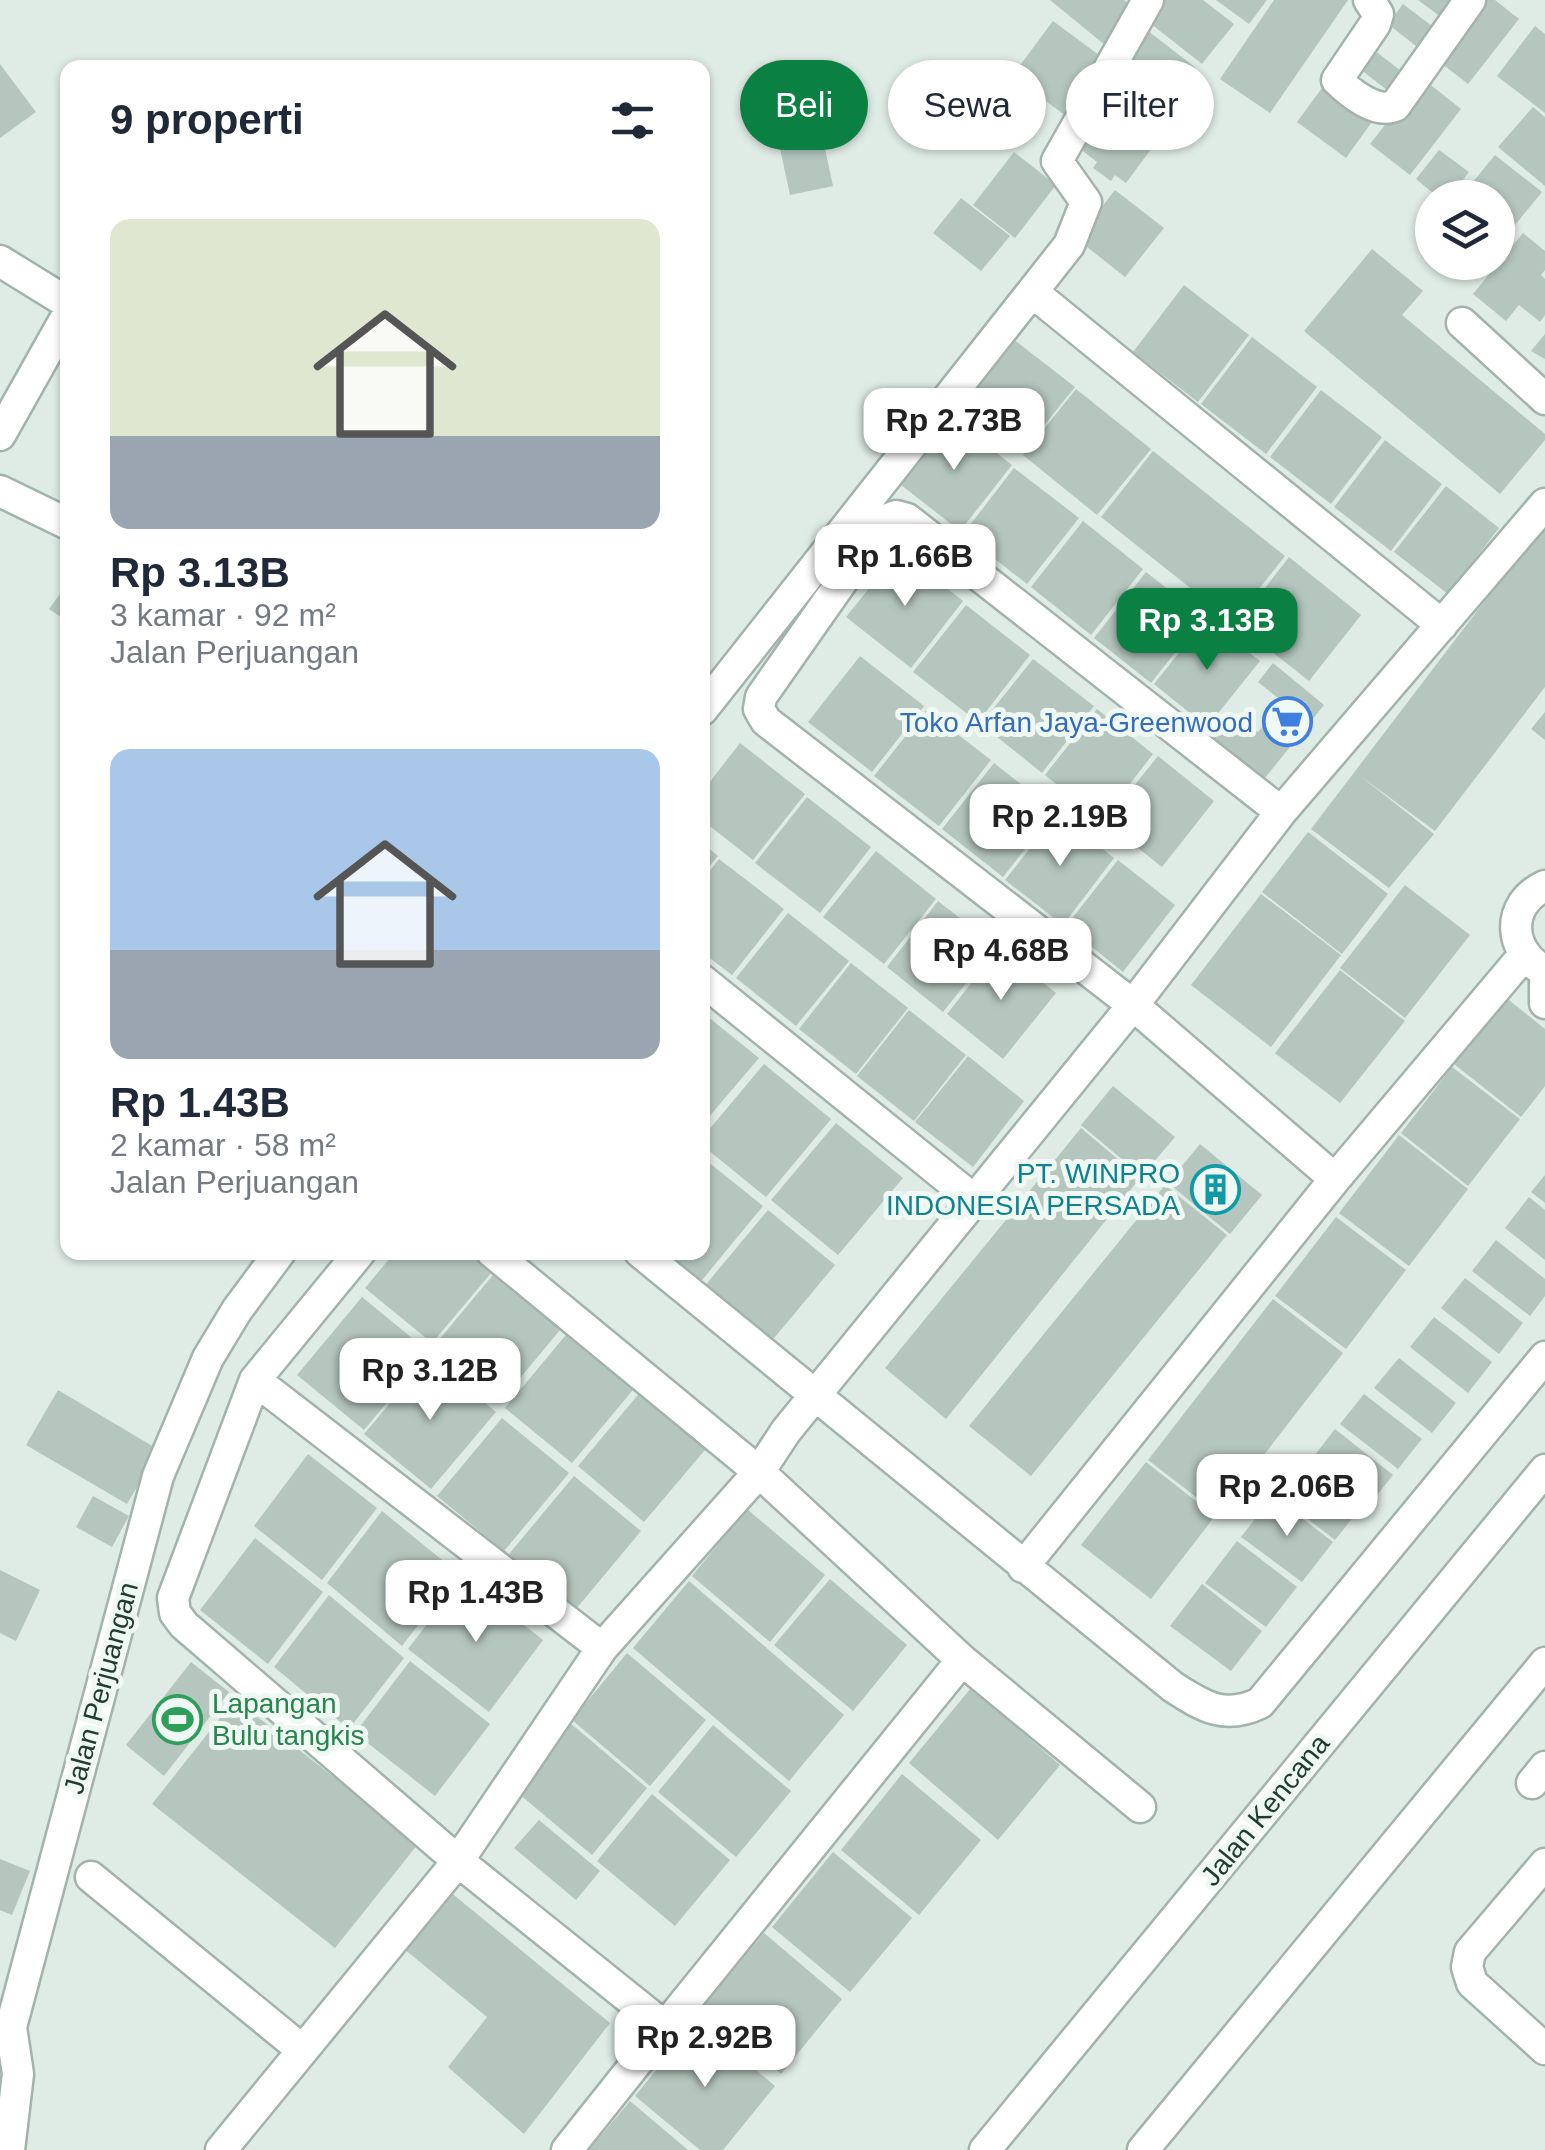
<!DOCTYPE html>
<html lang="id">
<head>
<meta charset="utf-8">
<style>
	:root { --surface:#fff; --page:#f6f6f7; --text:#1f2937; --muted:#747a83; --accent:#0b8043 }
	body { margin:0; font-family:Helvetica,sans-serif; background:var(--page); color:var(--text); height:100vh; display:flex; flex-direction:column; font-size:38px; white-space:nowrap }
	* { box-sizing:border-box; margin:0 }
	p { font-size:32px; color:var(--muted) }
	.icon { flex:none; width:55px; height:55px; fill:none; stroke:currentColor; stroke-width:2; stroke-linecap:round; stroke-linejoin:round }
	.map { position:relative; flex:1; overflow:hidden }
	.side { position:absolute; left:60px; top:60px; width:650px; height:1200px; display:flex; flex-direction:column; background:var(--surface); border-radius:20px; box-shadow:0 2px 8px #0004 }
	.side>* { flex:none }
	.hud { position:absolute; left:740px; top:60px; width:655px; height:90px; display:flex; gap:20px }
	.tools { position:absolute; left:1415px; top:180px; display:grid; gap:20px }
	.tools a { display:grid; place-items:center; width:100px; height:100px; border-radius:50%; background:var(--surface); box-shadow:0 2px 8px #0004; font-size:50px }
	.price { position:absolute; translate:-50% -85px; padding:0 22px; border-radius:20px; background:#fff; color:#222; font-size:32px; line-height:65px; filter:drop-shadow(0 2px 5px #0008) }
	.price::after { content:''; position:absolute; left:50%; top:60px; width:30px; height:22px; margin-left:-15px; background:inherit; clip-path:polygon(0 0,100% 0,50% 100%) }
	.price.active { background:var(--accent); color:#fff }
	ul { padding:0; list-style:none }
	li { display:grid; align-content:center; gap:20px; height:530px; padding:0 50px }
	li span { display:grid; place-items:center; height:310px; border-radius:20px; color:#555 }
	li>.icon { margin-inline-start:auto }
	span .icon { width:180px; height:180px; fill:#fffc; stroke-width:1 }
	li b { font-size:42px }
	h2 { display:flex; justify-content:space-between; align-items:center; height:120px; padding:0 50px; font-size:42px }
	.chip { padding:0 35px; border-radius:45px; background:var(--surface); box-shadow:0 2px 8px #0004; font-size:35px; line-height:90px }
	.chip.active { background:var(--accent); color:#fff }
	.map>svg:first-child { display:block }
	.building { fill:#b4c6be }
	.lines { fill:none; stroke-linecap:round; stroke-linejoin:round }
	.minor-casing { stroke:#a2b3ac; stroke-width:35 }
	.minor { stroke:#fff; stroke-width:30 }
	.labels { text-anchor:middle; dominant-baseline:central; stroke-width:10; stroke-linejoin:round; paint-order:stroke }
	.shop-label { font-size:28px; fill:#366cbe; stroke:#f0f8f3; text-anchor:end }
	.culture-label { font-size:28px; fill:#0d838f; stroke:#f0f8f3; text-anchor:end }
	.street-label { font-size:28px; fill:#1f3c33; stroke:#f0f8f3 }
	.leisure-label { font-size:28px; fill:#27864d; stroke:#f0f8f3; text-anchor:start }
</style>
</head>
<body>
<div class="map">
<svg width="1545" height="2150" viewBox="0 0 1545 2150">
	<rect width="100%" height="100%" fill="#dfebe5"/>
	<path class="building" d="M1050 0H1124L1135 9 1105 45Z
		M1162 0H1203L1234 24 1202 64 1146 20Z
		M1216 0H1267L1249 24Z
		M1274 0H1348L1270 113 1220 79Z
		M1418 0H1460L1445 20Z
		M1476 0H1495L1519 19 1468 84 1432 56Z
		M1403 4 1432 26 1416 46 1388 24Z
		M1053 21 1107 61 1066 116 1012 76Z
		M1535 26 1545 34V113L1497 76Z
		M1148 31 1196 68 1162 117 1113 82Z
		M1370 47 1401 71 1387 90 1356 66Z
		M0 64 36 112 0 138Z
		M809 74 833 186 790 195 766 83Z
		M1422 78 1461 109 1410 175 1370 144Z
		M1325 84 1374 119 1346 158 1297 122Z
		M1106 103 1157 141 1126 183 1115 175 1111 181 1093 168 1097 162 1075 145Z
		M1533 107 1545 117V186L1498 147Z
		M1439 150 1469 172 1449 198H1439L1416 179Z
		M1014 152 1056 185 1015 238 973 205Z
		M1495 155 1542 192 1515 225 1498 211V198H1480L1468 188Z
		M1115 190 1164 228 1125 277 1077 239Z
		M961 198 1010 236 981 271 933 233Z
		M1523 233 1545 251V270L1541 275 1545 279V315L1540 322 1519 305 1506 321 1473 294Z
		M1372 249 1423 291 1402 315 1545 434V440L1500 494 1304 331Z
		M1184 285 1249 335 1198 402 1133 352Z
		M1004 332 1075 387 1022 453 952 398Z
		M1545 334V359L1531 351Z
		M1252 337 1317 387 1266 454 1201 404Z
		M1076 389 1151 449 1097 515 1023 455Z
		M1321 390 1382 437 1331 504 1270 457Z
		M948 415 1012 465 960 531 896 481Z
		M1385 440 1442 484 1391 551 1334 507Z
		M1153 451 1285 556 1233 622 1101 517Z
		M1014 468 1079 518 1027 584 963 534Z
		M1446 486 1499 528 1448 594 1394 552Z
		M1083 521 1143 569 1091 635 1031 587Z
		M1541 527 1545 530V687L1435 831 1359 775 1434 834 1389 888 1311 829Z
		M899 551 963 601 911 668 846 617Z
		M1289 557 1361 615 1309 681 1237 624Z
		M1146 572 1203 617 1151 683 1094 638Z
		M68 583V622L49 609Z
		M966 605 1030 655 978 722 913 672Z
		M1206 619 1260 661 1207 727 1154 684Z
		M860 656 924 706 872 772 808 722Z
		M1033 659 1094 706 1042 773 981 724Z
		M1273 663 1324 705 1260 784 1209 742 1233 712 1258 732 1283 702 1258 682Z
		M1097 709 1153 754 1102 820 1045 775Z
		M926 710 991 760 939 826 874 776Z
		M1545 712V740L1531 729Z
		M740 743 805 794 753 860 702 820V792Z
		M1158 756 1214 801 1162 867 1105 822Z
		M994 763 1055 811 1003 877 942 829Z
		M807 797 871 847 820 913 755 863Z
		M1058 813 1114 858 1063 925 1005 880Z
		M1308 832 1388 894 1342 954 1262 892Z
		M702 843 718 856 702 875Z
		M876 851 936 899 884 964 823 917Z
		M719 859 784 909 732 975 702 952V881Z
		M1118 860 1175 905 1123 972 1066 926Z
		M1405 885 1470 935 1405 1018 1340 968Z
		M1261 894 1341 955 1271 1047 1191 985Z
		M938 901 996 946 943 1012 887 967Z
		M788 913 849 961 796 1026 736 978Z
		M999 948 1056 993 1003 1059 947 1014Z
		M851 963 908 1008 856 1074 799 1029Z
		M1340 970 1405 1021 1340 1103 1275 1053Z
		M1505 997 1545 1029V1086L1521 1117 1454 1064Z
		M909 1010 966 1055 914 1121 857 1076Z
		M702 1012 759 1058 702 1125Z
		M968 1056 1024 1101 973 1167 915 1122Z
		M764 1064 831 1119 766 1197 702 1145V1138Z
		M1452 1067 1520 1119 1468 1186 1401 1133Z
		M1113 1086 1175 1137 1142 1176 1081 1125Z
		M836 1123 903 1178 838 1255 771 1200Z
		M1081 1128 1140 1178 946 1419 885 1368Z
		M1399 1135 1468 1189 1409 1266 1339 1213Z
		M1200 1144 1262 1195 1230 1234 1168 1183Z
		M702 1157 763 1206 698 1285 659 1252H702Z
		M1545 1175V1203L1531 1192Z
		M1165 1185 1227 1235 1031 1476 969 1426Z
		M1529 1197 1545 1210V1260L1505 1228Z
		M768 1210 835 1265 770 1343 703 1288Z
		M1336 1217 1406 1270 1346 1349 1275 1296Z
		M1496 1240 1545 1279V1296L1530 1316 1472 1271Z
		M395 1252H483L498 1265 432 1343 365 1288Z
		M498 1269 565 1324 500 1402 433 1347Z
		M1465 1278 1523 1323 1499 1354 1441 1308Z
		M362 1297 429 1352 364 1430 297 1375Z
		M1273 1299 1343 1353 1218 1514 1148 1460Z
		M1434 1317 1492 1362 1468 1393 1410 1347Z
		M570 1330 637 1385 572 1463 505 1408Z
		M430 1356 496 1412 431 1489 364 1434Z
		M1399 1358 1456 1403 1432 1433 1374 1388Z
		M643 1389 710 1444 644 1522 578 1466Z
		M58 1390 159 1450 127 1504 26 1445Z
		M1364 1394 1422 1439 1398 1469 1340 1424Z
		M502 1418 569 1473 504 1551 437 1496Z
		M1335 1429 1393 1475 1369 1505 1311 1460Z
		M308 1454 377 1508 322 1580 254 1526Z
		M1146 1462 1215 1516 1151 1599 1081 1545Z
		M1301 1465 1359 1510 1335 1540 1278 1496Z
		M574 1476 641 1531 576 1609 509 1554Z
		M93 1496 129 1516 112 1547 76 1527Z
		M1273 1496 1333 1542 1302 1582 1241 1537Z
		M747 1509 825 1575 770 1642 692 1576Z
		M382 1511 458 1573 402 1646 327 1583Z
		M255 1538 323 1592 268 1664 200 1610Z
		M1237 1541 1297 1587 1266 1627 1205 1583Z
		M0 1570 40 1590 16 1641 0 1633Z
		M463 1577 543 1640 489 1712 408 1649Z
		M830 1579 907 1645 853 1711 774 1645Z
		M689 1581 844 1715 789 1781 633 1648Z
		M1202 1584 1262 1631 1231 1671 1170 1626Z
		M329 1595 404 1658 349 1729 274 1667Z
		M627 1653 706 1720 650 1786 572 1720Z
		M410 1661 490 1724 435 1796 355 1733Z
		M191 1662 229 1692 164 1776 126 1745Z
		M971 1688 1060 1765 998 1840 909 1763Z
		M235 1699 418 1844 335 1948 152 1804Z
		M569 1722 647 1788 592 1855 513 1789Z
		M713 1725 791 1791 736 1857 658 1792Z
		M902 1774 981 1840 919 1915 841 1850Z
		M652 1794 730 1860 675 1926 597 1861Z
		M539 1820 600 1871 576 1900 514 1848Z
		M833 1852 912 1918 850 1992 772 1927Z
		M0 1859 30 1871 12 1915 0 1910Z
		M444 1887 610 2023 524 2134 448 2067 487 2017 398 1944Z
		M764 1933 842 1999 781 2074 702 2008Z
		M697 2020 775 2086 723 2150H700L635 2096Z
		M630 2101 688 2150H589Z"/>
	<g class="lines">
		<defs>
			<path id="minor" d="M1369 0 1378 14 1375 24 1337 80C1350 93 1376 114 1395 106L1470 0
				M0 261 68 303
				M1041 299 1442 625
				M1462 323 1545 399
				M0 435 68 314
				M0 491 68 524
				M702 710 1069 245 1086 202 1057 161 1148 0
				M1281 812 907 519 896 516 885 520 761 697 759 709 766 721 1133 1005 1335 1179
				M1545 886C1505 904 1508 952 1545 971
				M702 980 973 1199
				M1545 983V1003
				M360 1252 255 1380 173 1598 175 1613 184 1625 458 1861 665 2027 962 1660
				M492 1252 759 1472 962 1660 1140 1807
				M640 1252 1173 1687C1204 1707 1225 1720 1260 1703L1545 1357
				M255 1380 602 1648
				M1023 1567 1335 1179 1524 955
				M1532 1783 1545 1767
				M1545 1864 1470 1952 1467 1967 1472 1983 1545 2049
				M91 1877 301 2049
				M9 2150 18 2074 11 2027 158 1476 208 1358 237 1310 280 1252
				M221 2150 458 1861 602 1648 759 1472 786 1431 1133 1005 1281 812 1545 504
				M567 2150 665 2027
				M985 2150 1545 1470
				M1143 2150 1545 1663"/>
		</defs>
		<use href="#minor" class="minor-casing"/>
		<use href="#minor" class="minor"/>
	</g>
	<defs>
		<symbol id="supermarket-ring" viewBox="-11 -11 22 22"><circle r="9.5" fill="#f0f8f3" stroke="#3f7fe0" stroke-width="1.5"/><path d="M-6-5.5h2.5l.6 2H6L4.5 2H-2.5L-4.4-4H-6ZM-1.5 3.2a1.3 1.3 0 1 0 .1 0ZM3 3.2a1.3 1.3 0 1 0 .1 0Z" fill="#3f7fe0"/></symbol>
		<symbol id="building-ring" viewBox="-11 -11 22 22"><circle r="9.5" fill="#f0f8f3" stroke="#0f9aa8" stroke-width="1.5"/><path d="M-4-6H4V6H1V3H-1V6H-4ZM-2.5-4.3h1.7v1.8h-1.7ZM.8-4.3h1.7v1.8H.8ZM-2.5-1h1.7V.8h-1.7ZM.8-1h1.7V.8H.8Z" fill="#0f9aa8"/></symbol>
		<symbol id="stadium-ring" viewBox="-11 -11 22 22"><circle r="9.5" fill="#f0f8f3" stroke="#2e9e5b" stroke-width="1.5"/><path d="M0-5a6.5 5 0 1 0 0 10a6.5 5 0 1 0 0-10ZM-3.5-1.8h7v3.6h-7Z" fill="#2e9e5b"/></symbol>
	</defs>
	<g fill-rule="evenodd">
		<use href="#supermarket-ring" x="1260" y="694" width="55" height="55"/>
		<use href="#building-ring" x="1188" y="1162" width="55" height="55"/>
		<use href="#stadium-ring" x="150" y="1692" width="55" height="55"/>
	</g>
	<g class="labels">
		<g class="shop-label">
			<text x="1253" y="722">Toko Arfan Jaya-Greenwood</text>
		</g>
		<g class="culture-label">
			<text x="1180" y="1173">PT. WINPRO<tspan x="1180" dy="32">INDONESIA PERSADA</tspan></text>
		</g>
		<g class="street-label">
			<text transform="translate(101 1688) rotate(-75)">Jalan Perjuangan</text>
			<text transform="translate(1265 1810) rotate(-51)">Jalan Kencana</text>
		</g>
		<g class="leisure-label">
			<text x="212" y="1703">Lapangan<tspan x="212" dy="32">Bulu tangkis</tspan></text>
		</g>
	</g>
</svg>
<div class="tools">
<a><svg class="icon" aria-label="layers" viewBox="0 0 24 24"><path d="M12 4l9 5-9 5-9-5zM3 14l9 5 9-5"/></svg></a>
</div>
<b class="price" style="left:954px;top:473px">Rp 2.73B</b>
<b class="price" style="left:905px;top:609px">Rp 1.66B</b>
<b class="price active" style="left:1207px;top:673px">Rp 3.13B</b>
<b class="price" style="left:1060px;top:869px">Rp 2.19B</b>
<b class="price" style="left:1001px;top:1003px">Rp 4.68B</b>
<b class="price" style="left:430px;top:1423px">Rp 3.12B</b>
<b class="price" style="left:1287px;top:1539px">Rp 2.06B</b>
<b class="price" style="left:476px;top:1645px">Rp 1.43B</b>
<b class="price" style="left:705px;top:2090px">Rp 2.92B</b>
<div class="hud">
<a class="chip active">Beli</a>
<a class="chip">Sewa</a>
<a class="chip">Filter</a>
</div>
<section class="side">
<h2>9 properti<svg class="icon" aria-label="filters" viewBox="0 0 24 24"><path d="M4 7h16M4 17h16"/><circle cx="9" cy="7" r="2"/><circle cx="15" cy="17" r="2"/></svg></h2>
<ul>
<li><span style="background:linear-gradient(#dfe7d0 70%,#9aa5b1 0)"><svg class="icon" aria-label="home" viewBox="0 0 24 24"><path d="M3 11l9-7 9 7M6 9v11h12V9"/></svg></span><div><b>Rp 3.13B</b><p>3 kamar · 92 m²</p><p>Jalan Perjuangan</p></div></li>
<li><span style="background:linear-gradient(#a9c7e8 65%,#9aa5b1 0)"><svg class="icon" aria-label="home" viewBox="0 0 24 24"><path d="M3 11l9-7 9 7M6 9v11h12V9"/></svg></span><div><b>Rp 1.43B</b><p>2 kamar · 58 m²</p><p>Jalan Perjuangan</p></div></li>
</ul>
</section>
</div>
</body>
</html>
